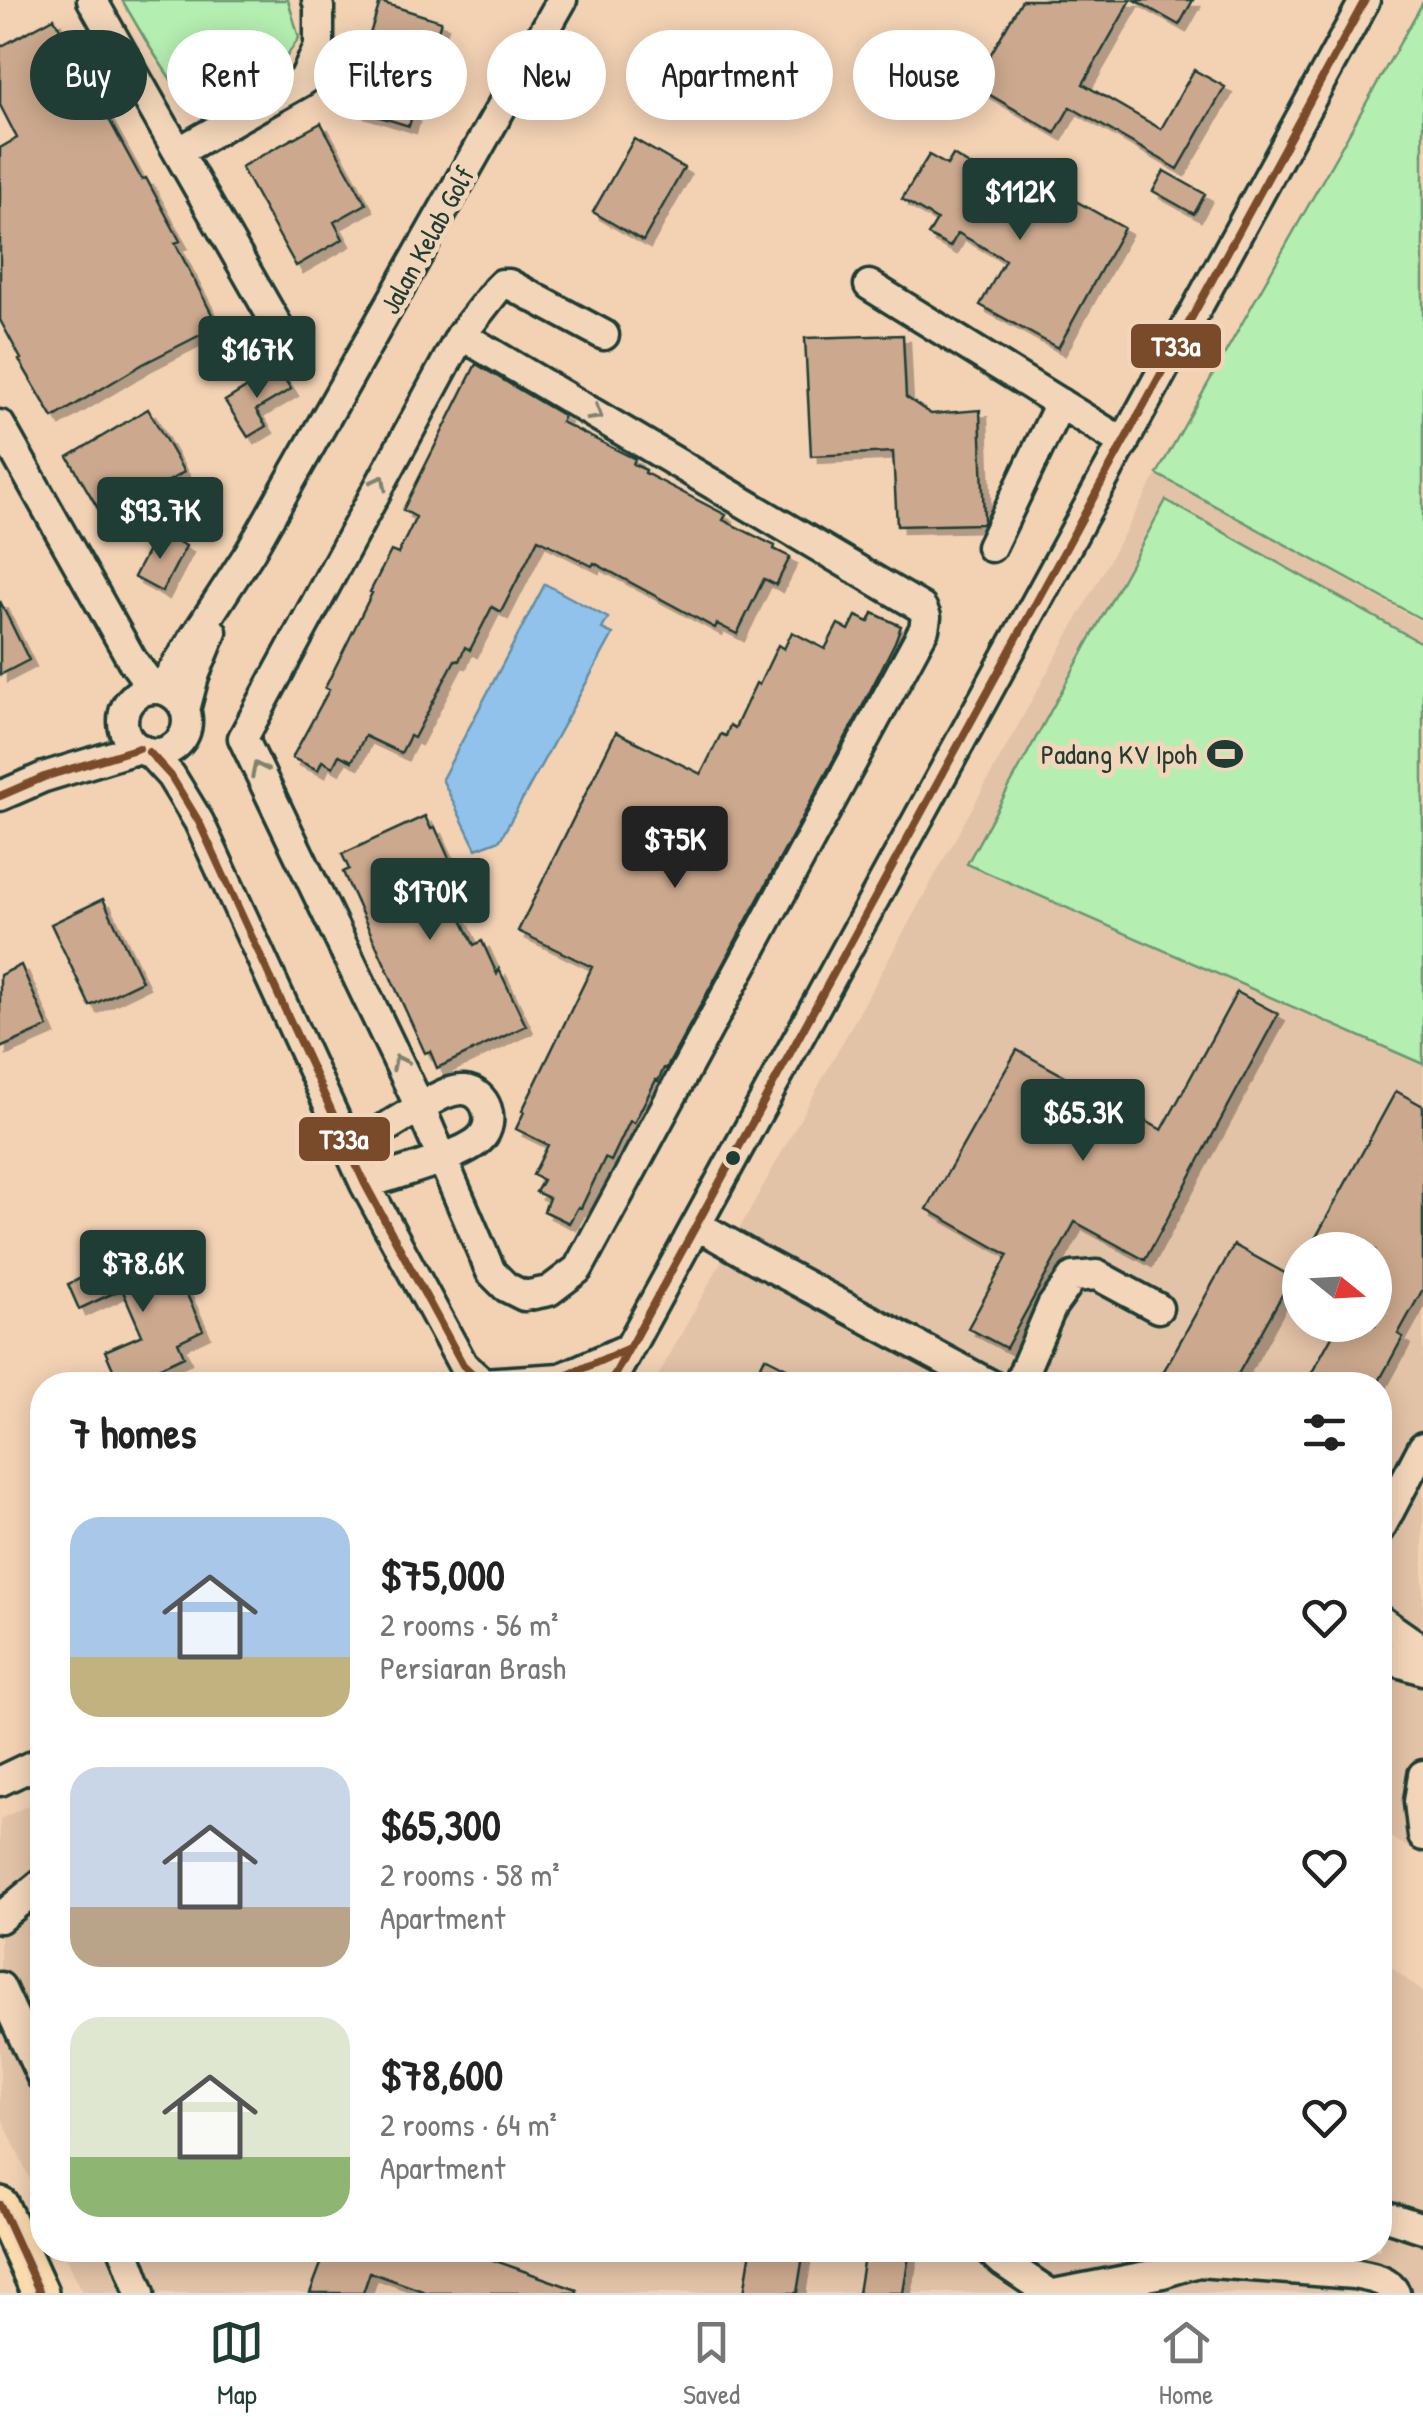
<!DOCTYPE html>
<html lang="en">
<head>
<meta charset="utf-8">
<style>
	:root { --surface:#fff; --page:#f6f6f6; --text:#222; --muted:#767676; --line:#e0e0e0; --accent:#1f3d34 }
	body { margin:0; font-family:"Patrick Hand",sans-serif; background:var(--page); color:var(--text); height:100vh; display:flex; flex-direction:column; font-size:38px; white-space:nowrap }
	* { box-sizing:border-box; margin:0 }
	p { font-size:32px; color:var(--muted) }
	.icon { flex:none; width:55px; height:55px; fill:none; stroke:currentColor; stroke-width:2; stroke-linecap:round; stroke-linejoin:round }
	.map { position:relative; flex:1; overflow:hidden }
	.side { position:absolute; left:30px; top:1372px; width:1362px; height:890px; display:flex; flex-direction:column; background:var(--surface); border-radius:40px; box-shadow:0 5px 25px #0003 }
	.side>* { flex:none }
	.hud { position:absolute; left:30px; top:30px; width:1365px; height:90px; display:flex; gap:20px }
	.needle { width:65px; rotate:108deg }
	.controls { position:absolute; left:1282px; top:1232px; display:grid; gap:20px }
	.controls a { display:grid; place-items:center; width:110px; height:110px; border-radius:50%; background:var(--surface); box-shadow:0 5px 25px #0003; font-size:50px }
	.price { position:absolute; translate:-50% -85px; padding:0 22px; border-radius:10px; background:var(--accent); color:#fff; font-size:32px; line-height:65px; filter:drop-shadow(0 2px 5px #0008) }
	.price::after { content:''; position:absolute; left:50%; top:60px; width:30px; height:22px; margin-left:-15px; background:inherit; clip-path:polygon(0 0,100% 0,50% 100%) }
	.price.current { background:#222; color:#fff }
	ul { padding:0; list-style:none }
	li { display:flex; align-items:center; gap:30px; height:250px; padding:0 40px }
	li span { display:grid; place-items:center; flex:none; width:280px; height:200px; border-radius:30px; color:#555 }
	li>.icon { margin-inline-start:auto }
	span .icon { width:120px; height:120px; fill:#fffc; stroke-width:1 }
	li b { font-size:42px }
	h2 { display:flex; justify-content:space-between; align-items:center; height:120px; padding:0 40px; font-size:42px }
	.chip { padding:0 35px; border-radius:45px; background:var(--surface); box-shadow:0 5px 25px #0003; font-size:35px; line-height:90px }
	.chip.current { background:var(--accent); color:#fff }
	.tabs { display:flex; justify-content:space-around; align-items:center; height:140px; border-top:2px solid var(--line); background:var(--surface); font-size:28px; color:var(--muted) }
	.tabs a { display:grid; justify-items:center; gap:5px }
	.tabs .current { color:var(--accent) }
	.map>svg:first-child { display:block }
	.built { fill:#e3c3a7; fill-rule:evenodd }
	.green { fill:#b5eeb1; stroke:#6a9672; stroke-width:2.5 }
	.water { fill:#90c2ec; stroke:#638da2; stroke-width:2.5 }
	.building { fill:#cca98e; stroke:#1f3d34; stroke-width:2.5; filter:url(#shadow) }
	.lines { fill:none; stroke-linecap:round; stroke-linejoin:round }
	.minor-casing { stroke:#1f3d34; stroke-width:35 }
	.major-casing { stroke:#1f3d34; stroke-width:42 }
	.minor { stroke:#f3d6b9; stroke-width:28 }
	.major { stroke:#fcdcac; stroke-width:35 }
	.bus-1-casing { stroke:#f3d6b9; stroke-width:15 }
	.bus-1 { stroke:#7a4b2a; stroke-width:8 }
	.oneway { stroke:#7e8270 }
	.bus-dot { fill:#1f3d34; stroke:#f3d6b9; stroke-width:4 }
	.labels { text-anchor:middle; dominant-baseline:central; stroke-width:10; stroke-linejoin:round; paint-order:stroke }
	.street-label { font-size:28px; fill:#1f3d34; stroke:#f3d6b9 }
	.poi-label { font-size:28px; fill:#1f3d34; stroke:#f3d6b9; text-anchor:end }
	.line-badge { stroke:#f3d6b9; stroke-width:4 }
	.badge-label { font-size:28px; text-anchor:middle; font-weight:bold; fill:#fff }
</style>
</head>
<body>
<div class="map">
<svg width="1423" height="2293" viewBox="0 0 1423 2293">
	<defs>
		<filter id="shadow"><feDropShadow dx="7" dy="7" stdDeviation="0" flood-color="#0004"/></filter>
	</defs>
	<rect width="100%" height="100%" fill="#f3d2b4"/>
	<filter id="ink" filterUnits="userSpaceOnUse"><feTurbulence type="fractalNoise" baseFrequency=".01" numOctaves="2"/><feDisplacementMap in="SourceGraphic" scale="20" xChannelSelector="R" yChannelSelector="G"/><feConvolveMatrix kernelMatrix="1 2 1 2 8 2 1 2 1" color-interpolation-filters="sRGB"/></filter>
	<g filter="url(#ink)">
		<path class="built" d="M1157 474 1423 623V1856L1380 1831V1385H653ZM1300 1250H1375V1325H1300Z
			M42 1799V2206L0 2114V1819Z
			M1380 1959 1423 1992V2293H82L63 2250H1380Z"/>
		<path class="green" d="M122 0H288L299 38 282 63 203 99 179 92 149 46Z
			M1423 2V620L1157 474Z
			M1166 500 1423 644V1064L967 864Z"/>
		<path class="water" d="M545 584 608 618 602 629 613 634 500 840 476 849 442 779Z"/>
		<path class="building" d="M1022 0H1131L1083 84 1161 129 1194 70 1225 87 1178 169 1070 107 1055 133 973 85Z
			M1135 0H1193L1179 25Z
			M380 2 441 21 409 126 347 107Z
			M54 18 142 180 146 178 180 241 175 243 218 326 143 364 53 418 19 360 21 359 0 320V148L17 138 0 105V47Z
			M321 123 366 204 334 222 343 239 296 266 241 167Z
			M634 139 684 168 643 241 593 212Z
			M929 155 947 165 953 155 1036 206 1047 185 1124 228 1058 348 980 305 1005 260 958 233 950 247 928 235 937 220 902 199Z
			M1164 171 1205 194 1194 214 1153 191Z
			M903 335 906 397 931 414 980 410 984 520 982 524 897 526 893 452 811 456 805 338Z
			M476 364 564 416 561 422 635 459 633 464 646 470 645 473 726 515 723 520 775 546 774 549 790 557 776 585 764 579 737 634 717 624 715 628 594 563 592 566 538 539 501 612 492 607 470 650 465 647 459 661 455 660 414 738 410 736 401 753 365 736 352 761 339 755 333 767 322 761 318 770 292 758 329 690 325 688 372 593 370 592 391 551 398 554 416 517 403 510Z
			M278 368 291 389 256 410 266 426 248 437 225 401Z
			M148 409 184 472 104 519 68 457Z
			M158 531 186 546 162 592 134 577Z
			M0 601 29 660 0 675Z
			M873 613 901 626 895 642 861 709 666 1069 664 1068 658 1081 656 1080 634 1123 630 1121 611 1161 605 1158 581 1208 578 1207 569 1223 544 1211 549 1198 536 1192 543 1180 533 1175 548 1145 516 1129 524 1112 522 1111 592 967 518 931 616 732 701 774 721 734 726 736 730 725 735 728 756 683 759 685 778 645 784 649 792 632 825 649 838 624 849 630 856 616 869 622Z
			M425 816 431 829 435 827 460 883 457 884 465 903 456 907 474 945 482 941 497 974 499 969 526 1026 437 1068 430 1051 425 1053 343 872 349 869 342 854Z
			M103 899 142 981 90 1006 51 924Z
			M21 965 48 1027 0 1048V975Z
			M1237 992 1278 1014 1145 1260 1075 1222 1006 1348 968 1328 1008 1255 927 1209 1017 1050 1162 1130Z
			M1396 1091 1423 1106V1289L1398 1334 1403 1337 1377 1385H1305L1338 1325H1375V1250H1309Z
			M1234 1245 1292 1277 1232 1385H1156Z
			M138 1252 149 1277 174 1266 203 1330 178 1342 184 1356 145 1374 150 1385H120L105 1351 142 1335 122 1289 79 1309 68 1284Z
			M765 1357 820 1385H751Z
			M317 2250H465L577 2290V2293H428L370 2272 363 2293H310L324 2256 316 2253Z
			M751 2250H804L797 2293H744Z
			M865 2250H910L903 2293H858Z"/>
		<g class="lines">
			<defs>
				<path id="minor" d="M92 0 178 152
					M869 285 1124 443
					M277 325 178 152 303 81 319 47V7L317 0
					M461 335 497 289 502 284H509L604 335
					M0 425 132 660 153 688
					M991 547 1060 403
					M161 689 250 552 562 0
					M123 721a32 32 0 1 1 64 0a32 32 0 1 1-64 0Z
					M185 710 194 676 212 632
					M149 752 171 776 199 822 365 1184 463 1365 485 1385
					M0 796 44 777 139 748
					M349 1150 420 1107 243 738 461 335 922 608 926 617 924 629 578 1269 549 1291 524 1296 506 1287 491 1272 420 1107C433 1100 448 1089 464 1090 487 1092 496 1122 481 1138 465 1156 391 1175 365 1184
					M697 1225 758 1260 991 1385
					M482 1383 561 1378 629 1348
					M609 1385 1365 0
					M1018 1385 1052 1306 1073 1277 1097 1275 1158 1308
					M1380 1529 1423 1447
					M1380 1620 1423 1650
					M1380 1656 1423 1670
					M1423 1775 1419 1802 1423 1836
					M0 1781 42 1761
					M0 1918 42 1883
					M0 1987 42 2077
					M1380 2214 1423 2228
					M124 2250 140 2293
					M990 2250 1003 2262 1049 2293
					M1198 2262 1354 2274C1368 2277 1388 2279 1395 2293
					M1059 2293 1162 2273 1198 2262 1208 2251"/>
				<path id="major" d="M0 2205 40 2293"/>
			</defs>
			<use href="#minor" class="minor-casing"/>
			<use href="#major" class="major-casing"/>
			<use href="#minor" class="minor"/>
			<use href="#major" class="major"/>
			<defs>
				<path id="bus-1" d="M149 752 171 776 199 822 365 1184 463 1365 482 1383 561 1378 629 1348
					M0 796 44 777 139 748
					M609 1385 1365 0
					M0 2205 40 2293"/>
			</defs>
			<use href="#bus-1" class="bus-1-casing"/>
			<use href="#bus-1" class="bus-1"/>
		</g>
		<defs><path id="oneway-chevron" d="M-2-3.5L2.5 0L-2 3.5" fill="none" stroke-width="1.6" stroke-linecap="round" stroke-linejoin="round" transform="scale(2.5)"/></defs>
		<g class="oneway">
			<use href="#oneway-chevron" transform="translate(596 414) rotate(31)"/>
			<use href="#oneway-chevron" transform="translate(380 482) rotate(-62)"/>
			<use href="#oneway-chevron" transform="translate(258 769) rotate(-116)"/>
			<use href="#oneway-chevron" transform="translate(399 1062) rotate(-116)"/>
		</g>
	</g>
	<defs>
		<symbol id="stadium-bare" viewBox="-9 -9 18 18"><path d="M0-5a6.5 5 0 1 0 0 10a6.5 5 0 1 0 0-10ZM-3.5-1.8h7v3.6h-7Z" fill="#1f3d34" stroke="#f3d6b9" stroke-width="2.5" paint-order="stroke"/></symbol>
	</defs>
	<g fill-rule="evenodd">
		<use href="#stadium-bare" x="1200" y="729" width="50" height="50"/>
	</g>
	<circle class="bus-dot" cx="733" cy="1158" r="9"/>
	<g class="labels">
		<g class="street-label">
			<text transform="translate(427 240) rotate(-61)">Jalan Kelab Golf</text>
		</g>
		<g class="poi-label">
			<text x="1197" y="754">Padang KV Ipoh</text>
		</g>
	</g>
	<g class="line-badge">
		<rect x="1129" y="322" width="94" height="48" rx="10" fill="#7a4b2a"/>
		<rect x="297" y="1115" width="95" height="48" rx="10" fill="#7a4b2a"/>
	</g>
	<g class="badge-label">
		<text x="1176" y="356">T33a</text>
		<text x="344" y="1149">T33a</text>
	</g>
</svg>
<div class="controls">
<a><svg class="needle" viewBox="-14 -14 28 28"><path d="M0-13l5 13h-10z" fill="#e53935"/><path d="M0 13l5-13h-10z" fill="#767676"/></svg></a>
</div>
<b class="price" style="left:1020px;top:243px">$112K</b>
<b class="price" style="left:257px;top:401px">$167K</b>
<b class="price" style="left:160px;top:562px">$93.7K</b>
<b class="price current" style="left:675px;top:891px">$75K</b>
<b class="price" style="left:430px;top:943px">$170K</b>
<b class="price" style="left:1083px;top:1164px">$65.3K</b>
<b class="price" style="left:143px;top:1315px">$78.6K</b>
<div class="hud">
<a class="chip current">Buy</a>
<a class="chip">Rent</a>
<a class="chip">Filters</a>
<a class="chip">New</a>
<a class="chip">Apartment</a>
<a class="chip">House</a>
</div>
<section class="side">
<h2>7 homes<svg class="icon" aria-label="filters" viewBox="0 0 24 24"><path d="M4 7h16M4 17h16"/><circle cx="9" cy="7" r="2"/><circle cx="15" cy="17" r="2"/></svg></h2>
<ul>
<li><span style="background:linear-gradient(#a9c7e8 70%,#c2b280 0)"><svg class="icon" aria-label="home" viewBox="0 0 24 24"><path d="M3 11l9-7 9 7M6 9v11h12V9"/></svg></span><div><b>$75,000</b><p>2 rooms · 56 m²</p><p>Persiaran Brash</p></div><svg class="icon" aria-label="heart" viewBox="0 0 24 24"><path d="M12 20l-8-8c-3-5 5-10 8-4 3-6 11-1 8 4z"/></svg></li>
<li><span style="background:linear-gradient(#c9d6e8 70%,#b9a48a 0)"><svg class="icon" aria-label="home" viewBox="0 0 24 24"><path d="M3 11l9-7 9 7M6 9v11h12V9"/></svg></span><div><b>$65,300</b><p>2 rooms · 58 m²</p><p>Apartment</p></div><svg class="icon" aria-label="heart" viewBox="0 0 24 24"><path d="M12 20l-8-8c-3-5 5-10 8-4 3-6 11-1 8 4z"/></svg></li>
<li><span style="background:linear-gradient(#dfe7d0 70%,#8fb573 0)"><svg class="icon" aria-label="home" viewBox="0 0 24 24"><path d="M3 11l9-7 9 7M6 9v11h12V9"/></svg></span><div><b>$78,600</b><p>2 rooms · 64 m²</p><p>Apartment</p></div><svg class="icon" aria-label="heart" viewBox="0 0 24 24"><path d="M12 20l-8-8c-3-5 5-10 8-4 3-6 11-1 8 4z"/></svg></li>
</ul>
</section>
</div>
<nav class="tabs">
<a class="current"><svg class="icon" aria-label="map" viewBox="0 0 24 24"><path d="M3 6l6-2 6 2 6-2v14l-6 2-6-2-6 2zM9 4v14M15 6v14"/></svg>Map</a>
<a><svg class="icon" aria-label="saved" viewBox="0 0 24 24"><path d="M7 4h10v16l-5-4-5 4z"/></svg>Saved</a>
<a><svg class="icon" aria-label="home" viewBox="0 0 24 24"><path d="M3 11l9-7 9 7M6 9v11h12V9"/></svg>Home</a>
</nav>
</body>
</html>
